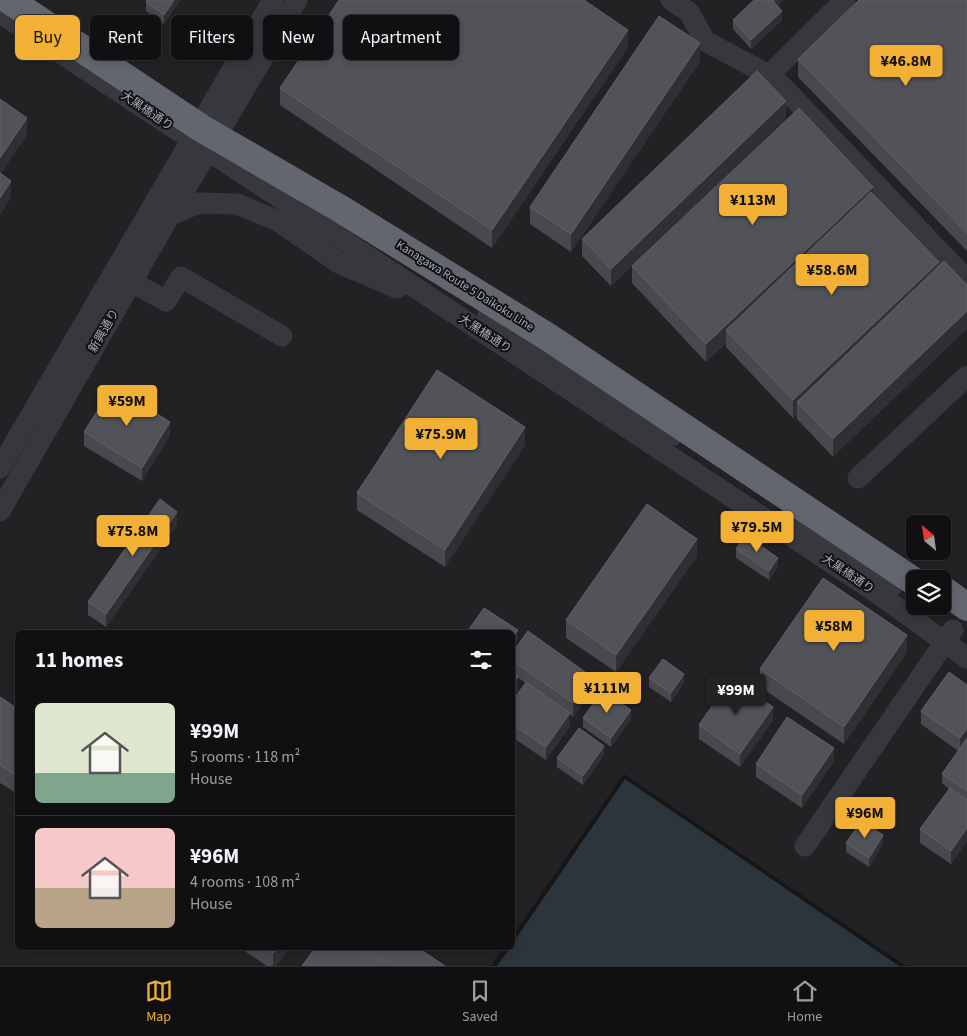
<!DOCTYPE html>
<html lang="en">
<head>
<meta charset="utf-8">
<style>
	:root { --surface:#101012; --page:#19191b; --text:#f1f3f6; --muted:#9c9d9f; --line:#303032; --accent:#f2b134 }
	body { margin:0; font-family:"Source Sans 3","Noto Sans JP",sans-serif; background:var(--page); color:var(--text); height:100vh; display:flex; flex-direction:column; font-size:19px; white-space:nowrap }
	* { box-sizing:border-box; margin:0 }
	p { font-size:16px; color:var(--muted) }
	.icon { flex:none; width:28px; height:28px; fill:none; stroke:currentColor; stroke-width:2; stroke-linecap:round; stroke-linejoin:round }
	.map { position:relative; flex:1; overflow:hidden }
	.sheet { position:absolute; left:15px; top:630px; width:500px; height:320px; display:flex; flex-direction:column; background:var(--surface); border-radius:8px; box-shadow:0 2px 8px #0003,0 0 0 1px var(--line) }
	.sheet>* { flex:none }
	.hud { position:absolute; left:15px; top:15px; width:500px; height:45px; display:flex; gap:10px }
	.needle { width:32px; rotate:331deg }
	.buttons { position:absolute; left:906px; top:515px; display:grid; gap:10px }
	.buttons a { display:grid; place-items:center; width:45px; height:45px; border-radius:8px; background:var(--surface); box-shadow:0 2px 8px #0003,0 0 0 1px var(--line); font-size:25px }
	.price { position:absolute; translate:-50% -42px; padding:0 11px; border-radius:5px; background:var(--accent); color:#111; font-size:16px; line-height:32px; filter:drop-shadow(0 1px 2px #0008) }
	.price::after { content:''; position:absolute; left:50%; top:30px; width:15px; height:11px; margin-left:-8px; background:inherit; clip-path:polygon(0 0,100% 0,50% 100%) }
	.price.on { background:#222; color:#fff }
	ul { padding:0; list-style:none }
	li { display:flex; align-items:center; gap:15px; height:125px; padding:0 20px }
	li+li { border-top:1px solid var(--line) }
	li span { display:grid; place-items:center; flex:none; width:140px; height:100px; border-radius:8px; color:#555 }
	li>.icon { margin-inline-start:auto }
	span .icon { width:60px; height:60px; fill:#fffc; stroke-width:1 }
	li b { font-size:21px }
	h2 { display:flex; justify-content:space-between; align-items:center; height:60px; padding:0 20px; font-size:21px }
	.tag { padding:0 18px; border-radius:8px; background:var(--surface); box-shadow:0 2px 8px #0003,0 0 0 1px var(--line); font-size:18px; line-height:45px }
	.tag.on { background:var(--accent); color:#111 }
	.tab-bar { display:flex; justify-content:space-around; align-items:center; height:70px; border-top:1px solid var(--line); background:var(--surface); font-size:14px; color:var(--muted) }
	.tab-bar a { display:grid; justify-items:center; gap:2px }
	.tab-bar .on { color:var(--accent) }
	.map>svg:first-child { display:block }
	.built { fill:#222225; fill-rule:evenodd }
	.water { fill:#2c353c }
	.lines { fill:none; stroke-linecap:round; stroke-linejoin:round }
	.minor { stroke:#37383d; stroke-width:21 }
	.highway { stroke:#63666e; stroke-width:28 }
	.highway-bridge { stroke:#63666e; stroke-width:28 }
	.wall { fill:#47494d }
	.shaded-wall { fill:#2f3033 }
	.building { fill:#525359; stroke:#5f6168 }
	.labels { text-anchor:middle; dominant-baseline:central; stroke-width:4; stroke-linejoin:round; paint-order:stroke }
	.street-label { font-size:12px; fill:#a8adb8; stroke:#111113 }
</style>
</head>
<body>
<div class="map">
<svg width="967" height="966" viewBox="0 0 967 966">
	<rect width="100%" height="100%" fill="#161618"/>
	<path class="built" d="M0 0H967V966H906L624 774 513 935 512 632H18V948H504L491 966H0ZM915 524H942V551H915ZM915 579H942V606H915Z"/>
	<path class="water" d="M625 779 899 966H497L510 948H512L513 943Z"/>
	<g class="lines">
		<path class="minor" d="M671 0 689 12 705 41 769 75 782 86 967 280
			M0 13 874 591 967 658
			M769 75 845 0
			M170 215 199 203 237 204 278 221 339 263 397 288
			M132 282 166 301 181 277 282 336
			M488 315 672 436
			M0 468 273 0
			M858 478 967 376
			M0 511 170 215 297 0
			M797 519 892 586
			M805 846 953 630"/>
		<path class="highway" d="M942 589 967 607"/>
		<path class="highway-bridge" d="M9 0 201 128 339 208 548 337 915 582"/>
	</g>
	<path class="wall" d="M147 0H180L164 24 146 11V2Z
		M754 0H783L777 6 782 20 751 49 733 29V20Z
		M967 0V251L798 77V59Z
		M628 47 492 248 280 105V88Z
		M700 61 571 252 530 224V207Z
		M786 118 658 241 873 187 833 457 797 419V415L793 418 726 347V343L706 362 632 283V266L611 286 582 256V239Z
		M84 432 170 435 142 481 84 446Z
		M525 445 445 567 357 510V493Z
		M177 525 106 627 88 615V602Z
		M736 549 778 567 769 580 736 558Z
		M697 556 616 672 566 638V620Z
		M907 652 844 744 760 687V669Z
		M512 653 592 690 573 717 570 714V726L546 760 512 737V702L526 683 518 678V690L512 698Z
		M649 678 684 683 671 702 649 687Z
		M967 685V841L951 864 920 843V829L949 789 942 783V774L958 751 921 724V711Z
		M0 697 18 709V794L0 783Z
		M583 718 631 719 611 747 583 727Z
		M773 720 740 767 699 739V725Z
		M604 755 583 785 557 767V758Z
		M834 761 802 808 756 777V764Z
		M846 843 883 844 869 867 846 852Z
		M240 948H289L276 966H267Z
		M315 948H418L445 966H302Z"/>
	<path class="shaded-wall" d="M174 0H180L164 24V15Z
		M775 0H783L775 8Z
		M782 11V20L751 49V40Z
		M628 30V47L492 248V230Z
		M700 43V61L571 252V234Z
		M786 101V118L611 286V269Z
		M27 118V135L0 175V158Z
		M11 181V198L0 215V198Z
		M873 187V205L726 330V343L706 362V344Z
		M939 262V280L797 402V415L793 418V400Z
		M967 311V329L833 457V439Z
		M170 422V435L142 481V468Z
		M525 427V445L445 567V550Z
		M177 512V525L106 627V614Z
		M697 539V556L616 672V655Z
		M778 558V567L769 580V571Z
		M518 630V640L512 647V638Z
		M907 635V652L844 744V727Z
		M684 674V683L671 702V693Z
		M518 676V690L512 698V685Z
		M592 677V690L573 717V703Z
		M773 707V720L740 767V754Z
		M631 710V719L611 747V738Z
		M570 713V726L546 760V747Z
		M967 728V741L960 752V738Z
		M604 746V755L583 785V776Z
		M834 748V761L802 808V795Z
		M967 828V841L951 864V851Z
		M883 835V844L869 867V858Z
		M277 948H289L276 966H273V953Z"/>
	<path class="building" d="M147 0H174L164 15 146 2Z
		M339 0H584L628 30 492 230 280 88Z
		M754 0H772L782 11 751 40 733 20Z
		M859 0H967V233L798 59Z
		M659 16 700 43 571 234 530 207Z
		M757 71 786 101 611 269 582 239Z
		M0 99 27 118 0 158Z
		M799 108 873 187 706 344 632 266Z
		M0 173 11 181 0 198Z
		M871 192 939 262 793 400 726 330Z
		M944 261 967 285V311L833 439 797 402Z
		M437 370 525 427 445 550 357 493Z
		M113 386 170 422 142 468 84 432Z
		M160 499 177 512 106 614 88 602Z
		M647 504 697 539 616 655 566 620Z
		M745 535 778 558 769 571 736 549Z
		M823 578 907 635 844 727 760 669Z
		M484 608 518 630 512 638V632H467Z
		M528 631 592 677 573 703 512 660V653Z
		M663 659 684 674 671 693 649 678Z
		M512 672 518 676 512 685Z
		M949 672 967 685V728L960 738 921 711Z
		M731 678 773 707 740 754 699 725Z
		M526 682 570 713 546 747 512 724V702Z
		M603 690 631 710 611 738 583 718Z
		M0 697 18 709V777L0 765Z
		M787 717 834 748 802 795 756 764Z
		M579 728 604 746 583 776 557 758Z
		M967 738V791L942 774Z
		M950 788 967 800V828L951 851 920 829Z
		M862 820 883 835 869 858 846 843Z
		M266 948H277L273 953Z
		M315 948H360L388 966H302Z
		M364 948H418L445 966H392Z"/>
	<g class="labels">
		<g class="street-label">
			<text transform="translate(147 111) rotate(34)">大黒橋通り</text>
			<text transform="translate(465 286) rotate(32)">Kanagawa Route 5 Daikoku Line</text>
			<text transform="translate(104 331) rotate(-60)">新興通り</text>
			<text transform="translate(485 334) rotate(33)">大黒橋通り</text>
			<text transform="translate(848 574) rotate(34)">大黒橋通り</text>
		</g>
	</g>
</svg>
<div class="buttons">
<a><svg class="needle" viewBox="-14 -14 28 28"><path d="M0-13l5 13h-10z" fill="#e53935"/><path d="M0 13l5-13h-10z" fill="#9c9d9f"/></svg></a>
<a><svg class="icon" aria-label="layers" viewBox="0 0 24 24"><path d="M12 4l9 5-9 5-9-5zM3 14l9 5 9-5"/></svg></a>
</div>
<b class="price" style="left:906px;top:87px">¥46.8M</b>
<b class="price" style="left:753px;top:226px">¥113M</b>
<b class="price" style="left:832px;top:296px">¥58.6M</b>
<b class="price" style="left:127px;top:427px">¥59M</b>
<b class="price" style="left:441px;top:460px">¥75.9M</b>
<b class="price" style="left:757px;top:553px">¥79.5M</b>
<b class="price" style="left:133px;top:557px">¥75.8M</b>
<b class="price" style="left:834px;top:652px">¥58M</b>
<b class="price" style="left:607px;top:714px">¥111M</b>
<b class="price on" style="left:736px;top:716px">¥99M</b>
<b class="price" style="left:865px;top:839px">¥96M</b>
<div class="hud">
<a class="tag on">Buy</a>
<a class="tag">Rent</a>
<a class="tag">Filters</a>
<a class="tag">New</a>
<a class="tag">Apartment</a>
</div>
<section class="sheet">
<h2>11 homes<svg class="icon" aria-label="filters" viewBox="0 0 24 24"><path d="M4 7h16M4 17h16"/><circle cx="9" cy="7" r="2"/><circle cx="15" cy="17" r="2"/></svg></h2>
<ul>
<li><span style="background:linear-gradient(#dfe7d0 70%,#7fa58c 0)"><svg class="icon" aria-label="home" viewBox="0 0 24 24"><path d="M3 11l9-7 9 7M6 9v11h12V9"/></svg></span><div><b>¥99M</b><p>5 rooms · 118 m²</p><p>House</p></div></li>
<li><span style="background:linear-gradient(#f6c9c9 60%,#b9a48a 0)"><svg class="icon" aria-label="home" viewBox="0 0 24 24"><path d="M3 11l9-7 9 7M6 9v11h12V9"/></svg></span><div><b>¥96M</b><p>4 rooms · 108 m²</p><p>House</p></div></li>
</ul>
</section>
</div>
<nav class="tab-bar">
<a class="on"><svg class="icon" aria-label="map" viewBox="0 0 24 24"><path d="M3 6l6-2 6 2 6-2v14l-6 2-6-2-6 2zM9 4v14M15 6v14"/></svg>Map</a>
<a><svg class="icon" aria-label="saved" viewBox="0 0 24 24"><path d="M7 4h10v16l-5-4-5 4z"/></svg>Saved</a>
<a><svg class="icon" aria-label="home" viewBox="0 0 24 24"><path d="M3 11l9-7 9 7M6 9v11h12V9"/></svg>Home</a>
</nav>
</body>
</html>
